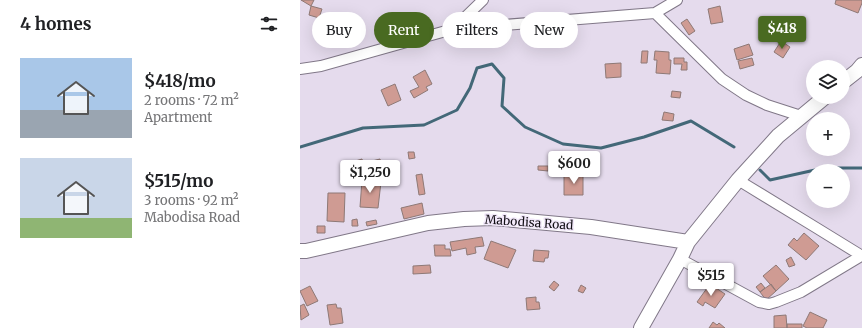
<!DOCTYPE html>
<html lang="en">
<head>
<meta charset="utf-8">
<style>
	:root { --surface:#fff; --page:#f2f2f2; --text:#202124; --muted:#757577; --accent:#496a21 }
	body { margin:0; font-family:Merriweather,serif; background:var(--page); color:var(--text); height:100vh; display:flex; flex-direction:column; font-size:15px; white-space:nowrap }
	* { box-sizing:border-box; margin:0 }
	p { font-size:13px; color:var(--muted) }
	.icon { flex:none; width:22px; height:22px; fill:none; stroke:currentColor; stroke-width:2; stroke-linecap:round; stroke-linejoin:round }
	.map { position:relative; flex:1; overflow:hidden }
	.details { display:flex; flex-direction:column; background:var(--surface); width:300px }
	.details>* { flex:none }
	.hud { position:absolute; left:12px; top:12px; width:380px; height:36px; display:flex; gap:8px }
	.fabs { position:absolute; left:506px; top:60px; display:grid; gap:8px }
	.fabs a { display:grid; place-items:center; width:44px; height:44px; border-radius:50%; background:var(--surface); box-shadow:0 4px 16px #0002; font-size:20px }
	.price { position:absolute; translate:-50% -34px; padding:0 9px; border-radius:4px; background:#fff; color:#222; font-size:13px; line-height:26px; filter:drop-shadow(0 1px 2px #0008) }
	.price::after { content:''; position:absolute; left:50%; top:24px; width:12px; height:9px; margin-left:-6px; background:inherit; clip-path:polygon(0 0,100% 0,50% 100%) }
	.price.active { background:var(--accent); color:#fff }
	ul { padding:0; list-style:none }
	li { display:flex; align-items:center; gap:12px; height:100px; padding:0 20px }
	li span { display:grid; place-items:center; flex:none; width:112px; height:80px; border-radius:0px; color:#555 }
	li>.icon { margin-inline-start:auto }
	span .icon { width:48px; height:48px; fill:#fffc; stroke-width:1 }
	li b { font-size:17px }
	h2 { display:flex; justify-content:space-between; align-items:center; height:48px; padding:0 20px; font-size:17px }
	.tag { padding:0 14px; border-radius:18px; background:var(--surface); box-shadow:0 4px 16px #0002; font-size:14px; line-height:36px }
	.tag.active { background:var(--accent); color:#fff }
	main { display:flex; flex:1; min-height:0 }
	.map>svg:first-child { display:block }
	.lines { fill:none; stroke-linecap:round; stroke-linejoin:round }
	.stream { stroke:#436878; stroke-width:3 }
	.building { fill:#cf9b93; stroke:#8e7976 }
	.street-casing { stroke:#817888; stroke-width:12 }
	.secondary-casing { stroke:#817888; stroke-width:16 }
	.street { stroke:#fff; stroke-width:10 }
	.secondary { stroke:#fff; stroke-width:14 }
	.labels { text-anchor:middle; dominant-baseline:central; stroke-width:3; stroke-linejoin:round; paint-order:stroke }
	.street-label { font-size:12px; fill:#110e14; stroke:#f2e8fa }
</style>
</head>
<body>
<main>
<section class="details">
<h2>4 homes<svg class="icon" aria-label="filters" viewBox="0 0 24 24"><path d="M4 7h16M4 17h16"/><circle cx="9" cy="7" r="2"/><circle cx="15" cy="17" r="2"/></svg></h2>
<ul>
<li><span style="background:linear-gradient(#a9c7e8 65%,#9aa5b1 0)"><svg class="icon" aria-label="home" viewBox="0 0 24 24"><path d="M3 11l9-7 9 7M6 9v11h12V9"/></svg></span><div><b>$418/mo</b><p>2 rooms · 72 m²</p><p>Apartment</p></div></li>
<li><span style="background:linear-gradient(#c9d6e8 75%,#8fb573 0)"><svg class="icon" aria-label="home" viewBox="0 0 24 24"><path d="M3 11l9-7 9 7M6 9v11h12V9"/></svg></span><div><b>$515/mo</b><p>3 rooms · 92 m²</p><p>Mabodisa Road</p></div></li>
</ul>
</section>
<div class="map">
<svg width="562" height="328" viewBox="0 0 562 328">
	<rect width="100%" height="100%" fill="#e5dbed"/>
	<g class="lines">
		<path class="stream" d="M0 147 63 128 124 125 157 110 170 88 177 68 192 64 204 78 202 106 225 127 263 144 301 148 344 137 391 121 434 147
			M460 170 470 180 524 168H562"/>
	</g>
	<path class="building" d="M1 0H14L11 6Z
		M536 0H562V3L558 13 535 4Z
		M11 6 22 9 19 18 9 15Z
		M420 6 423 22 411 24 408 9Z
		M387 19 395 31 389 35 381 23Z
		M481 41 490 47 483 58 474 52Z
		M449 44 453 55 437 60 434 49Z
		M342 51H348L347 63H341Z
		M355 51 369 52V60H371L370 74 356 73 357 60H354Z
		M374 58H384V62H387V70H381L382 64H374Z
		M452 58 454 65 440 69 438 61Z
		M321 63V77L306 78 305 64Z
		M125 70 132 84 126 87 128 90 114 98 110 91 119 87 113 77Z
		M95 84 101 100 88 106 81 90Z
		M372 91 381 92 380 98 371 97Z
		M364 112 374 114 373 121 362 120Z
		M108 152H114L115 158 109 159Z
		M62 159 65 171 55 174 52 162Z
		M80 159 82 168 74 170 72 161Z
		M42 164H50L49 173H41Z
		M238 166H248V171L238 170Z
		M122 174 125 194 119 195 116 175Z
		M283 174V195H264V175Z
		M62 180 81 182 78 208 60 207Z
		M28 193H45L44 222 27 221Z
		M122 203 124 214 104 219 101 208Z
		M57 219 58 226H52V220Z
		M76 220 77 224 67 226 66 222Z
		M17 226H25V233H17Z
		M504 233 519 246 506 260 488 245 494 238 497 241Z
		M182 237 184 246 175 247 176 253 167 255 166 248 152 251 150 242Z
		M191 241 216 250 208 268 184 259Z
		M134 245H145V249H150L151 256H135Z
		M234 250 249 251 248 258H245L244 262 233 261Z
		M491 257 495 265 489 267 486 260Z
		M130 265 131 273 113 274V266Z
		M476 265 489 279 476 291 463 276Z
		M254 281 259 285 254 291 249 287Z
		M461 283 465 288 460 292 456 287Z
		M410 284 425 294 415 308 405 302 403 306 397 302Z
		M471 284 476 291 466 300 460 292Z
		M281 285 286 288 283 293 278 291Z
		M10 286 18 301 7 306 0 291Z
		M236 297V302H239L240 309 227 310 226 298Z
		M4 304 9 315 1 320 0 306Z
		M36 304 37 308H41L43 323 30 325 27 305Z
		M510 312 527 320 523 328H507L503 326Z
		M486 315 487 328H474V316Z
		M413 322 417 325 419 323 425 328H409Z
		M487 324H502V328H487Z"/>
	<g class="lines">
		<defs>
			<path id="street" d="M355 13 377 0
				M153 29 355 13 422 79 446 95 467 105 501 116
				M0 69 21 66 153 29 183 0
				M438 180 515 227 562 256
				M380 259 459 302 469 304 476 302 501 292 561 256"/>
			<path id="secondary" d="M543 82 557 71 562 65
				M0 251H6L128 223 164 219 193 218 291 227 388 242
				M341 328 380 259 388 242 438 180 478 136 525 97"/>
		</defs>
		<use href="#street" class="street-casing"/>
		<use href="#secondary" class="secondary-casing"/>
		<use href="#street" class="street"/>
		<use href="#secondary" class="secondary"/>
	</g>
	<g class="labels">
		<g class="street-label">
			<text transform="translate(229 222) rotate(4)">Mabodisa Road</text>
		</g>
	</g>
</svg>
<div class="fabs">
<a><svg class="icon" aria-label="layers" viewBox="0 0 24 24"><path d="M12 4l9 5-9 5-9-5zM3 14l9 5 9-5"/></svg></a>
<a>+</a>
<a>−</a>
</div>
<b class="price active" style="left:482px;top:50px">$418</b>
<b class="price" style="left:274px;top:185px">$600</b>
<b class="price" style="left:70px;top:194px">$1,250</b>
<b class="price" style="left:411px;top:297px">$515</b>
<div class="hud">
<a class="tag">Buy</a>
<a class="tag active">Rent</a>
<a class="tag">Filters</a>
<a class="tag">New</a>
</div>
</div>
</main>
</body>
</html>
